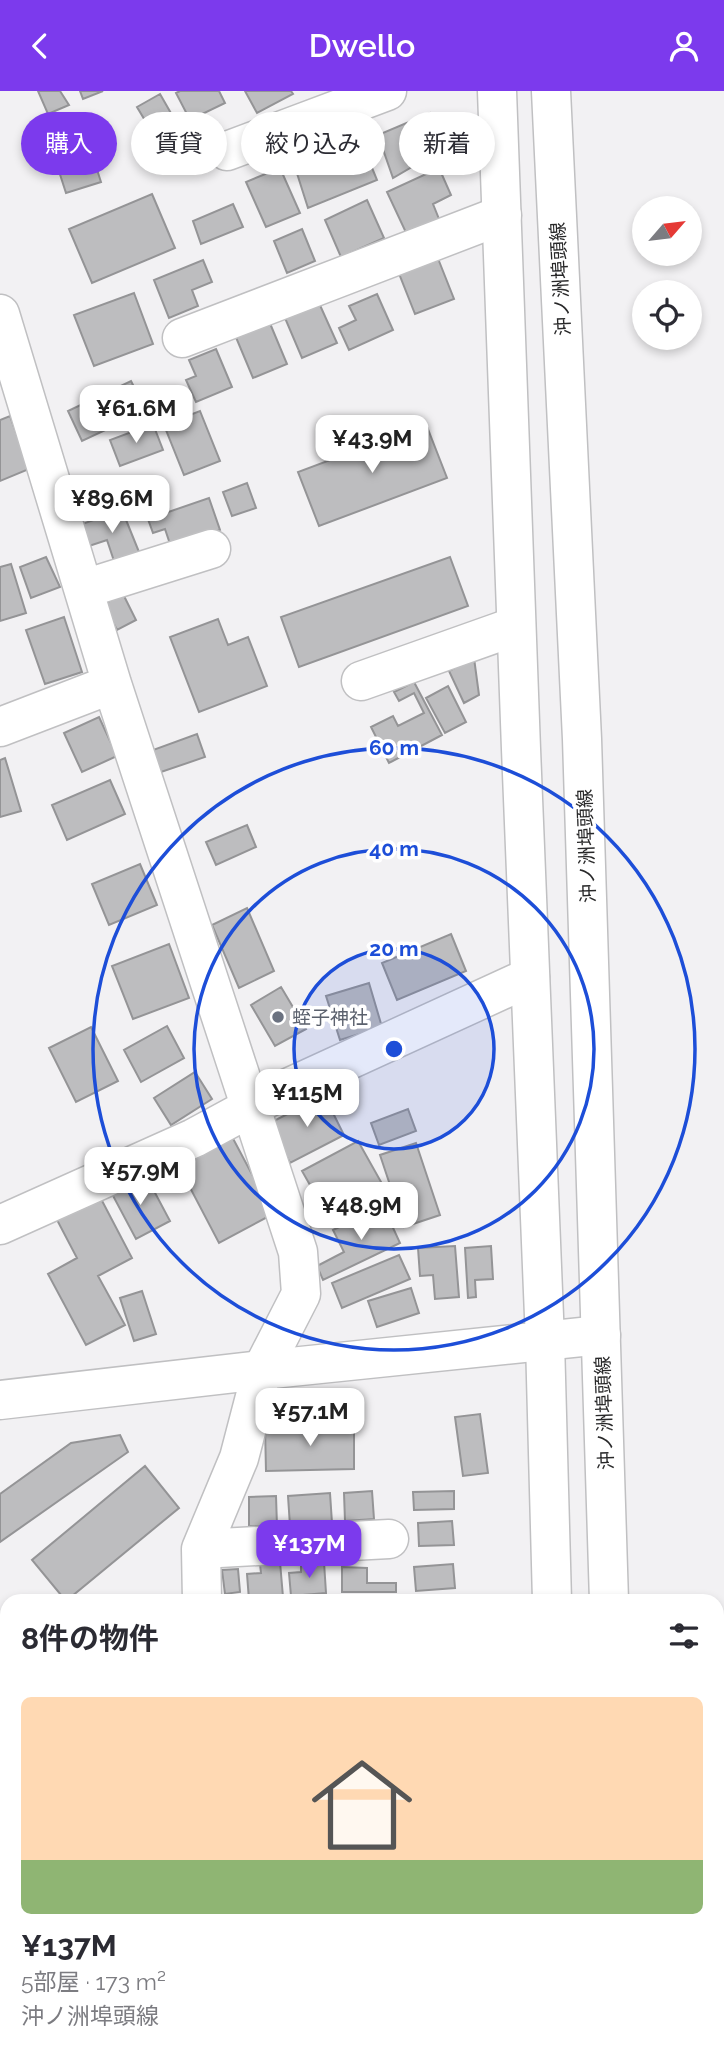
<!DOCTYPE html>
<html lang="ja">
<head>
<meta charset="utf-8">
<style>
	:root { --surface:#fff; --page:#f7f7f7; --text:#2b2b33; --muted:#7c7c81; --line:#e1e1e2; --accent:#7c3aed }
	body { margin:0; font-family:Raleway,"Noto Sans JP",sans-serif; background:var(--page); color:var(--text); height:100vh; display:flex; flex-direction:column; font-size:26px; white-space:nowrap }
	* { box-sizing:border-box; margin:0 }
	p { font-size:23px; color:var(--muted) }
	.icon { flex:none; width:38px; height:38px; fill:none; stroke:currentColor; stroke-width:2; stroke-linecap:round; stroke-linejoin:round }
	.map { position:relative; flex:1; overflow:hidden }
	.drawer { position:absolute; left:0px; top:1503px; width:724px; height:471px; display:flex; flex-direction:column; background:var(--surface); border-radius:21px 21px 0 0; box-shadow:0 4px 10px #0003 }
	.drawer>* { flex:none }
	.hud { position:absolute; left:21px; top:21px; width:682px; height:63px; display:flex; gap:14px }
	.needle { width:46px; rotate:62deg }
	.controls { position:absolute; left:632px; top:105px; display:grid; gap:14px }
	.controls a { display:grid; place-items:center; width:70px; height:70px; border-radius:50%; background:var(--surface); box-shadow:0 4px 10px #0003; font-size:35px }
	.price { position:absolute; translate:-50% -60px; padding:0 16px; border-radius:14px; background:#fff; color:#222; font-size:23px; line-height:46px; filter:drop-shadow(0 2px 4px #0008) }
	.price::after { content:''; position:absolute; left:50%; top:42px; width:21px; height:16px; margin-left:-10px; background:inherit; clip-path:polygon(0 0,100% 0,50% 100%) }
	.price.current { background:var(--accent); color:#fff }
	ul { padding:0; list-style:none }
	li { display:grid; align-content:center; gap:14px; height:371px; padding:0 21px }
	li+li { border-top:2px solid var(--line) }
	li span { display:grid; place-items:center; height:217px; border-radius:10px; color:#555 }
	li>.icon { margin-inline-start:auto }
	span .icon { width:126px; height:126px; fill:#fffc; stroke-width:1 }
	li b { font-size:30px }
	h2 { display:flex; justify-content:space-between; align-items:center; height:84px; padding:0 21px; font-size:30px }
	.tag { padding:0 24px; border-radius:32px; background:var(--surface); box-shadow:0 4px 10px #0003; font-size:24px; line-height:63px }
	.tag.current { background:var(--accent); color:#fff }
	header { display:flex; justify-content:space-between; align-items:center; height:91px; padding:0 21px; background:var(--accent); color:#fff; font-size:32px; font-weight:600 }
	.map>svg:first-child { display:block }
	.building { fill:#bdbdbf; stroke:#949496; stroke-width:2 }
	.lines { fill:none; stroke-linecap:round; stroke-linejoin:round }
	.minor-casing { stroke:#c0c0c2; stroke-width:41 }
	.tertiary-casing { stroke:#c0c0c2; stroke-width:41 }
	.secondary-casing { stroke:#c0c0c2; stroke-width:41 }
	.minor { stroke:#fff; stroke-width:38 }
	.tertiary { stroke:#fff; stroke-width:38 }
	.secondary { stroke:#fff; stroke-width:38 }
	.ring { fill:none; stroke:#1d4ed8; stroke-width:3.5 }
	.worship-dot { fill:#6b7280; stroke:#fff; stroke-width:2.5 }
	.labels { text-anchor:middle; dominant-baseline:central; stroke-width:7; stroke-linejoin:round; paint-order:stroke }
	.street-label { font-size:19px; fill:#282829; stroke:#fff }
	.worship-label { font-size:19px; fill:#5b616d; stroke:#fff; text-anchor:start }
	.centre { fill:#1d4ed8; stroke:#fff; stroke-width:3.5 }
	.ring-label { font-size:21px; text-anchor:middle; font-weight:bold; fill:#1d4ed8; stroke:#fff; stroke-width:7; stroke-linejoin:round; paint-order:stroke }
</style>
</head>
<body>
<header><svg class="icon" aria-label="back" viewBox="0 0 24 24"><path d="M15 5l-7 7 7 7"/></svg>Dwello<svg class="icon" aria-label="person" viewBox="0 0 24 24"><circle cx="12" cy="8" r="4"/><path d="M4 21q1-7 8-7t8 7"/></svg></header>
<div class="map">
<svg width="724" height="1973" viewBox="0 0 724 1973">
	<rect width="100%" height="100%" fill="#f2f1f3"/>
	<path class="building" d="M38 0H60L69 14 48 23Z
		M80 0H103L83 8Z
		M180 0H219L225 12 190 29 176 2Z
		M245 0H291L293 3 257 22Z
		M160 3 184 45 162 58 137 16Z
		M430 22 444 57 393 87 378 44Z
		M81 29 101 91 66 102 46 40Z
		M361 50 377 89 308 117 294 73Z
		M280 77 300 122 266 136 246 91Z
		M439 77 451 104 433 113 441 133 409 148 387 101Z
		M152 103 175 157 92 192 69 138Z
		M367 109 384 147 341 166 325 129Z
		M233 113 243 136 201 153 193 130Z
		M302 138 315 170 287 182 274 150Z
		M437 165 454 208 415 223 398 180Z
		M203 169 212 191 192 199 198 215 169 227 154 189Z
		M134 202 153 253 94 275 74 224Z
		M377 203 393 239 349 259 339 237 356 229 349 215Z
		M319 212 337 252 302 267 285 227Z
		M269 230 287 273 253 287 235 244Z
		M216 258 232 296 196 311 186 289 196 285 189 269Z
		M131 290 146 320 82 350 68 320Z
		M200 320 220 370 184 384 164 334Z
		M10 325 29 378 0 390V329Z
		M153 333 163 359 120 375 110 349Z
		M426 333 447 387 319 435 298 381Z
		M247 392 256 417 232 425 223 401Z
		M209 407 220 439 171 456 165 438 153 442 148 428Z
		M122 419 139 461 114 470 107 449 89 455 82 433Z
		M46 466 60 496 31 507 20 476Z
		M450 466 468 515 299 576 281 526Z
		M11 473 26 522 0 530V476Z
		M123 503 136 529 117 539 104 513Z
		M64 526 82 581 45 593 26 539Z
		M218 528 228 554 248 546 267 595 199 621 170 546Z
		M474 567 479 604 464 612 449 580Z
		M414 591 442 644 389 672 371 636 393 625 398 635 424 622 414 602 399 610 394 601Z
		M448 595 466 631 445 642 426 607Z
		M99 626 117 665 82 681 64 642Z
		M197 643 205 666 161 681 153 659Z
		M5 667 21 720 0 726V669Z
		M110 689 125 723 67 749 52 714Z
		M247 734 256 756 216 774 206 751Z
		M140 773 157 814 109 834 92 793Z
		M247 817 274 880 239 897 212 834Z
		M451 843 466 880 397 909 382 872Z
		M169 853 189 907 133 928 112 875Z
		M369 892 382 936 340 949 326 905Z
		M281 896 306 938 275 955 251 914Z
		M167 935 184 967 141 991 124 959Z
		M91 936 118 990 76 1011 49 957Z
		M195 981 212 1008 171 1034 154 1007Z
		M324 1004 344 1044 290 1072 270 1032Z
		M408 1018 416 1040 379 1054 371 1032Z
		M229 1040 273 1123 219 1152 175 1068Z
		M358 1050 385 1098 343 1121 327 1093 314 1101 302 1080Z
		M416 1052 440 1124 404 1136 380 1064Z
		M145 1083 170 1130 136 1148 111 1101Z
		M99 1104 132 1167 98 1185 125 1234 86 1254 48 1183 77 1167 56 1127Z
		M383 1115 400 1152 323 1189 317 1175 344 1161 333 1139Z
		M455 1155 459 1206 435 1208 433 1184 420 1185 418 1157Z
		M491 1155 493 1188 475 1189 476 1206 468 1207 465 1157Z
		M399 1164 410 1188 342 1217 332 1192Z
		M411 1197 419 1222 377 1236 368 1210Z
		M142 1200 156 1243 134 1250 120 1207Z
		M480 1323 488 1382 463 1385 455 1326Z
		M354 1334V1378L266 1380 265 1335Z
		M120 1344 128 1361 0 1451V1403L71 1352Z
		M145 1375 179 1417 66 1510 32 1469Z
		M372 1400 374 1428 345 1430 344 1402Z
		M454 1400V1418L414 1419 413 1401Z
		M330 1402 332 1432 290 1435 288 1405Z
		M276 1405 277 1435H249V1406Z
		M452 1430 454 1454 419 1455 418 1432Z
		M280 1471 283 1506 249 1509 247 1483 261 1482 260 1473Z
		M324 1471 326 1502 291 1505 289 1482 301 1481V1473Z
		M453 1473 455 1497 416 1500 414 1476Z
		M342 1476 367 1477V1492H396V1501H342Z
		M238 1478 240 1501 225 1503 222 1479Z
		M0 1867 7 1877V1916L3 1919 0 1915Z
		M44 1967H74L66 1973H49Z
		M187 1967H258L261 1973H178Z
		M320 1967H484L353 1973H320Z"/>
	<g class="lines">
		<defs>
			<path id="minor" d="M227 60 387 0
				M0 223 112 593 298 1161 301 1203 262 1279 239 1367 201 1458 202 1510
				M182 247 502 124
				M84 498 211 458
				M361 590 516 535
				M0 636 112 593
				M0 1134 194 1047 277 1002 530 886
				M201 1458 389 1448
				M0 1782 7 1778
				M289 1967 291 1973"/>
			<path id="tertiary" d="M0 1309 262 1279 601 1244"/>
			<path id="secondary" d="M497 0 521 658 545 1250 552 1510
				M551 0 582 648 609 1510
				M564 1967V1973
				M616 1967V1973"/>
		</defs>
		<use href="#minor" class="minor-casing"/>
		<use href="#tertiary" class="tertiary-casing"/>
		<use href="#secondary" class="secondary-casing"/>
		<use href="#minor" class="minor"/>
		<use href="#tertiary" class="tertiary"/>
		<use href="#secondary" class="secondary"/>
	</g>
	<circle cx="394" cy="958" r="100" fill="#1d4ed8" fill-opacity=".12"/>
	<g class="ring">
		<circle cx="394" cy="958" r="100"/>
		<circle cx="394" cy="958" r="200"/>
		<circle cx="394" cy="958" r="301"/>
	</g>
	<circle class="worship-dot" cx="278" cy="926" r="7"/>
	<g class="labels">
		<g class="street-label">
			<text transform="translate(560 188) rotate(-93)">沖ノ洲埠頭線</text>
			<text transform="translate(586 755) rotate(-92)">沖ノ洲埠頭線</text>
			<text transform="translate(604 1322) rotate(-92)">沖ノ洲埠頭線</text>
		</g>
		<g class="worship-label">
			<text x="292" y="926">蛭子神社</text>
		</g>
	</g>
	<circle cx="394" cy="958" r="10" class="centre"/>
	<g class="ring-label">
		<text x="394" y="664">60 m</text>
		<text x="394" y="765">40 m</text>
		<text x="394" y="865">20 m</text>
	</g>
</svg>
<div class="controls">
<a><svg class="needle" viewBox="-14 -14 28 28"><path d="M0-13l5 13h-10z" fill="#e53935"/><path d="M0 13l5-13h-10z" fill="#7c7c81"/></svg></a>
<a><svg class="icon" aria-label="locate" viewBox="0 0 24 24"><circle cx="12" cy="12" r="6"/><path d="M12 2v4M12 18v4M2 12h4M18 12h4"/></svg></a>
</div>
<b class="price" style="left:136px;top:354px">¥61.6M</b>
<b class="price" style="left:372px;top:384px">¥43.9M</b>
<b class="price" style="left:112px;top:444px">¥89.6M</b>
<b class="price" style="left:307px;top:1038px">¥115M</b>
<b class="price" style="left:140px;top:1116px">¥57.9M</b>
<b class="price" style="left:361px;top:1151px">¥48.9M</b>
<b class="price" style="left:310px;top:1357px">¥57.1M</b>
<b class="price current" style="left:309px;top:1489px">¥137M</b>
<div class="hud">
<a class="tag current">購入</a>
<a class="tag">賃貸</a>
<a class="tag">絞り込み</a>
<a class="tag">新着</a>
</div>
<section class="drawer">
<h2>8件の物件<svg class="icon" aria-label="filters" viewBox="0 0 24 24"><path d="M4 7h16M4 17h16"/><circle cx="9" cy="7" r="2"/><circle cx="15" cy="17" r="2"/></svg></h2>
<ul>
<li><span style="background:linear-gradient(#ffd9b3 75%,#8fb573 0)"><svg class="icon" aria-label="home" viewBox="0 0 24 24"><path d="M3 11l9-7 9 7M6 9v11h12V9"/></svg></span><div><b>¥137M</b><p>5部屋 · 173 m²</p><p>沖ノ洲埠頭線</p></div></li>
</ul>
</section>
</div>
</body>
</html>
